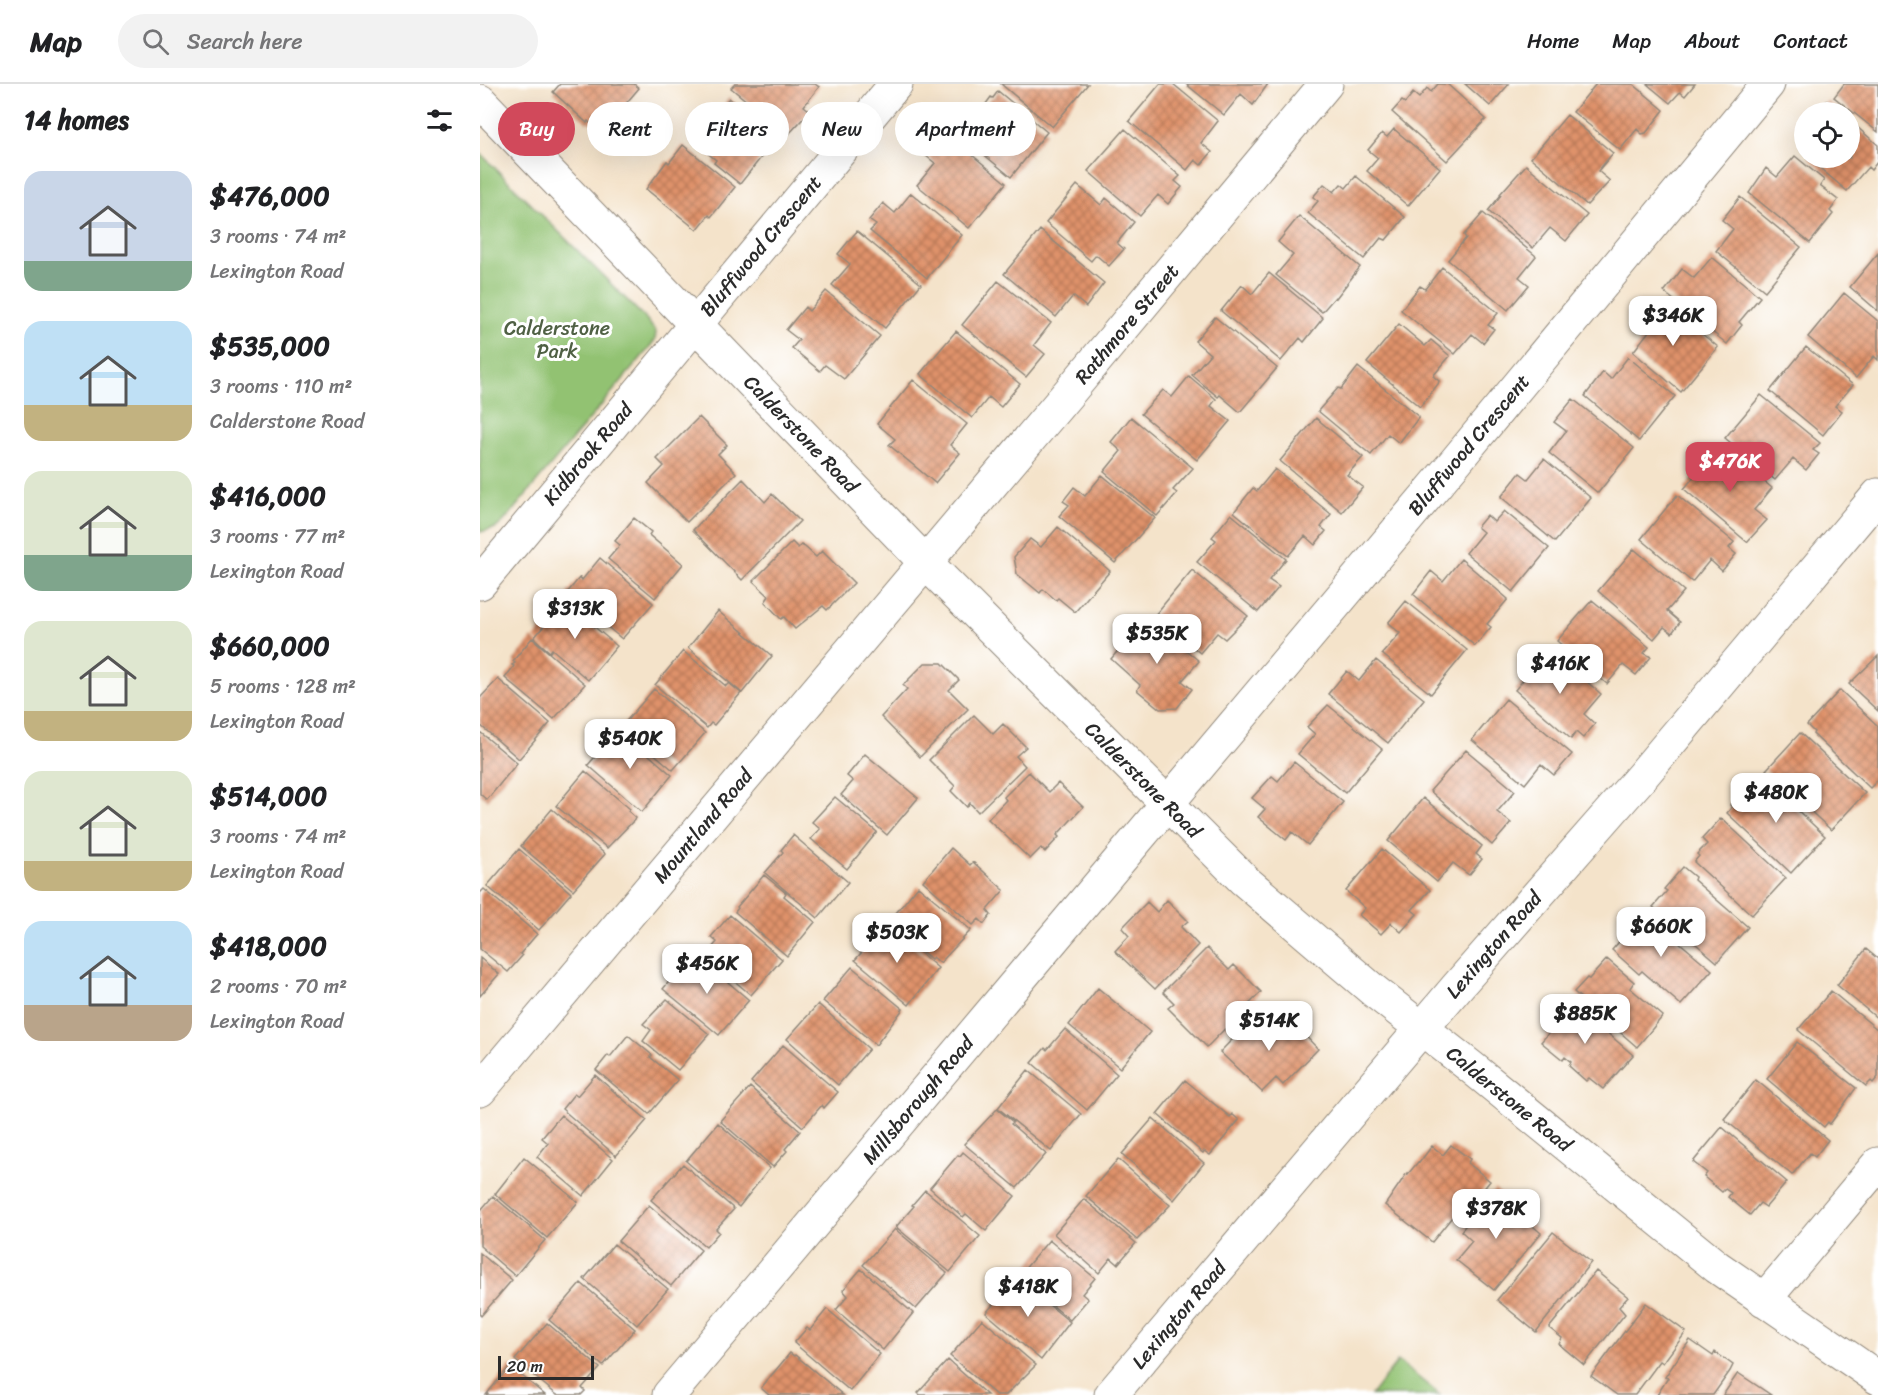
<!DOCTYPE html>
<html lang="en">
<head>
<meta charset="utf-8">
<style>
	:root { --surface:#fff; --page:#f2f2f2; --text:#202124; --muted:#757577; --line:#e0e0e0; --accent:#d1495b }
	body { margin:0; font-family:Sriracha,sans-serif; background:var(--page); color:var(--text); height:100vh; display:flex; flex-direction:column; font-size:22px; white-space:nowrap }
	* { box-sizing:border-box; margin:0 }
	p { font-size:20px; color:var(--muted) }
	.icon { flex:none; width:33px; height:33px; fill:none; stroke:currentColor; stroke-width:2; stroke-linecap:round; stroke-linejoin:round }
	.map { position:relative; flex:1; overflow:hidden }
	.side { display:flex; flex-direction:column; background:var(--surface); width:480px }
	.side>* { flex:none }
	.banner { position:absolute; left:18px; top:18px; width:570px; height:54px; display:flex; gap:12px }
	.fabs { position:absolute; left:1314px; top:18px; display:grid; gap:12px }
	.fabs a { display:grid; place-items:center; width:66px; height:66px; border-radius:50%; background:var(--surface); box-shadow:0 6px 24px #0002; font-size:30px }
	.scale { position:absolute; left:18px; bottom:15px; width:96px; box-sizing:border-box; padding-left:6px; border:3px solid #2b2b2b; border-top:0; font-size:16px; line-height:21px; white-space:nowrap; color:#2b2b2b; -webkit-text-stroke:4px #fff; paint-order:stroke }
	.price { position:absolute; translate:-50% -51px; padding:0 14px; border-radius:12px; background:#fff; color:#222; font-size:20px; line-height:39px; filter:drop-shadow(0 2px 3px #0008) }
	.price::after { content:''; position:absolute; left:50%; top:36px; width:18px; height:14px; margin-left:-9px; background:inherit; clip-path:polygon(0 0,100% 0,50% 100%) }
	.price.on { background:var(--accent); color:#fff }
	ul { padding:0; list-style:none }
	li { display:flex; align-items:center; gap:18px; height:150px; padding:0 24px }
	li span { display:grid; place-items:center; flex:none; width:168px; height:120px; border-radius:18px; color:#555 }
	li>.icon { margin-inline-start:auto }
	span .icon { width:72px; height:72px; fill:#fffc; stroke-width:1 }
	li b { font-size:26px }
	h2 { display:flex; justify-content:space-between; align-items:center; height:72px; padding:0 24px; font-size:26px }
	.pill { padding:0 21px; border-radius:27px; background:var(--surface); box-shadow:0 6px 24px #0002; font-size:21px; line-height:54px }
	.pill.on { background:var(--accent); color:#fff }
	header { display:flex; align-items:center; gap:36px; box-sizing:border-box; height:84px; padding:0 30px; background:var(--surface); border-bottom:2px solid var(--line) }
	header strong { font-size:28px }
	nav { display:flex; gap:33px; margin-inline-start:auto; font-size:21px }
	.search { width:420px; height:54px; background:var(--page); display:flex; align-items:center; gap:15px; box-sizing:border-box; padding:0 21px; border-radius:33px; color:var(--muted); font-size:22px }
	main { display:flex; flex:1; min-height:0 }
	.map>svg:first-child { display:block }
	.green { fill:#92c272; stroke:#5e764e; stroke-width:1.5 }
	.building { fill:url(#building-cross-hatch) }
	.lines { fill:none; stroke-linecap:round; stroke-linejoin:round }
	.minor-casing { stroke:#90877a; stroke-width:35 }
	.minor { stroke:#fff; stroke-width:33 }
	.labels { text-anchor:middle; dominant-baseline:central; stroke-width:6; stroke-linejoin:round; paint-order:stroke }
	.street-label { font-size:20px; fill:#2b2b2b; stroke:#fff }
	.park-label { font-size:20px; fill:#4f6044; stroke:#fff }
</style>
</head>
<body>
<header>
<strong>Map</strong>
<div class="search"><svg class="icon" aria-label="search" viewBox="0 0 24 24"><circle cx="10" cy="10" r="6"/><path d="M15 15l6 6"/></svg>Search here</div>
<nav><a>Home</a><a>Map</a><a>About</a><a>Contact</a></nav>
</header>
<main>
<section class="side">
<h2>14 homes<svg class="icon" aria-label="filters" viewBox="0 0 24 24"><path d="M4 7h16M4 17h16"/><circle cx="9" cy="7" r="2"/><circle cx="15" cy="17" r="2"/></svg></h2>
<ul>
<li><span style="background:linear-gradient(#c9d6e8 75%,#7fa58c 0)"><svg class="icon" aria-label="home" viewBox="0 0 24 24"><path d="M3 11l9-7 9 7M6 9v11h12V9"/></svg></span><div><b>$476,000</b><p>3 rooms · 74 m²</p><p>Lexington Road</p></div></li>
<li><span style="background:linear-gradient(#bfe0f5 70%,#c2b280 0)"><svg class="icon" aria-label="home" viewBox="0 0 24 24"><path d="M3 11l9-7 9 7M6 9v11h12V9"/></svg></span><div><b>$535,000</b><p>3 rooms · 110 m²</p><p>Calderstone Road</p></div></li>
<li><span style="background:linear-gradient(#dfe7d0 70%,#7fa58c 0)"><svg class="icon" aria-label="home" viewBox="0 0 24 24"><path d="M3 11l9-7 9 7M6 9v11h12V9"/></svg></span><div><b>$416,000</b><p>3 rooms · 77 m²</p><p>Lexington Road</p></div></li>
<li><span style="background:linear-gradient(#dfe7d0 75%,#c2b280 0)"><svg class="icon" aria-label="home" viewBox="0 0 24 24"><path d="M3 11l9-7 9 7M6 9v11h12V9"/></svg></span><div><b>$660,000</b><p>5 rooms · 128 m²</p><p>Lexington Road</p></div></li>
<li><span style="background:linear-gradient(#dfe7d0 75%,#c2b280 0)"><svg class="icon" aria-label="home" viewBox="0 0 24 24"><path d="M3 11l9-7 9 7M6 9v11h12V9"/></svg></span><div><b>$514,000</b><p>3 rooms · 74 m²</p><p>Lexington Road</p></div></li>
<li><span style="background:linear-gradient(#bfe0f5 70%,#b9a48a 0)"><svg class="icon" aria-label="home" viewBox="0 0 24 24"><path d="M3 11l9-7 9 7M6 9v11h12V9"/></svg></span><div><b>$418,000</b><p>2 rooms · 70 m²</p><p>Lexington Road</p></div></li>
</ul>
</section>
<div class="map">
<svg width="1398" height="1311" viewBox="0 0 1398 1311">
	<defs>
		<pattern id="building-cross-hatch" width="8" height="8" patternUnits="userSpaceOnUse" patternTransform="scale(1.5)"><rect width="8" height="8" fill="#df926a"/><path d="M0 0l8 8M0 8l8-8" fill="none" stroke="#b57757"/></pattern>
	</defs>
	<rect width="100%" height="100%" fill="#fff"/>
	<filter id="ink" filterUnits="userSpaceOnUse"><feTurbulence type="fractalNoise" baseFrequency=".0167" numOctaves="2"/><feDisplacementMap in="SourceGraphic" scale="12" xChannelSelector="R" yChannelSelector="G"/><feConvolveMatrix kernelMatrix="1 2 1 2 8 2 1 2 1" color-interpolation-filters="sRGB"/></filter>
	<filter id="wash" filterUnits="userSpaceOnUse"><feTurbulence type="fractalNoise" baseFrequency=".008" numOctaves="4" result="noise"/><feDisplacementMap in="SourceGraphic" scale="24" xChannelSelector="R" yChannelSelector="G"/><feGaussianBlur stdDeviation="1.35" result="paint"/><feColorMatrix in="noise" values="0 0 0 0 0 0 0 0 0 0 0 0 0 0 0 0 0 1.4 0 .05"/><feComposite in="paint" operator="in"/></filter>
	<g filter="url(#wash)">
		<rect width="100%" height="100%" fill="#f4e3ca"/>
		<path class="green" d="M0 69 167 236 176 248 175 256 165 269 24 437 16 444 0 448Z
			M918 1277 960 1311H891Z"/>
		<g id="blocks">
			<path class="building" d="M80 0H154L159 4 121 49 108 37 107 39 73 8Z
				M255 0H335L339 3 324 22 330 27 308 51 251 4Z
				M521 0H608L572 43Z
				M680 0H693L738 37 721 59 732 68 721 81 715 76 707 86 649 37Z
				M706 0H788L773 21 761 10 744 31Z
				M958 0H967L1006 35 967 77 912 28 922 17 925 19 933 9 939 14 947 4 951 8Z
				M985 0H1029L1010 22Z
				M1116 0H1153L1184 26 1166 49 1162 50 1157 45 1140 66 1093 28Z
				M1167 0H1215L1205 12 1200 8 1190 19Z
				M1364 0H1398V48L1354 13Z
				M518 7 567 48 531 93 473 45 494 23 500 28 511 13 513 14Z
				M249 14 293 50 282 63 287 66 260 100 234 79 236 76 211 56 232 31 234 32Z
				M1347 17 1360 28H1337Z
				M1087 31 1133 69 1118 87 1130 97 1107 121 1051 74Z
				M1370 37 1398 61V77L1391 86 1388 83 1367 107 1328 74H1370Z
				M645 45 700 92 695 97 702 103 688 120 678 111 660 132 608 87Z
				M914 45 960 84 928 122 887 87 898 74 888 66 902 49 907 53Z
				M462 46 526 99 489 144 437 101 455 79 441 68Z
				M203 61 255 103 231 133 229 131 217 146 166 105 187 77 189 79Z
				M1315 72 1344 96 1340 102 1358 116 1350 127 1353 130 1330 159 1269 109 1286 84 1297 93Z
				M1046 81 1107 131 1086 157 1070 144 1053 164 1008 127 1021 111 1020 110Z
				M876 92 925 133 906 156 901 154 884 175 828 129 838 117 833 113 844 100 854 108 861 100 866 104Z
				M597 101 621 121 626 114 654 138 637 159 644 165 629 182 616 171 611 177 566 139Z
				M431 109 482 151 447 194 390 147 396 141 389 136 403 119 415 129Z
				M1260 113 1321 163 1285 207 1236 167 1253 145 1242 136Z
				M1003 129 1056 172 1039 193 1049 201 1028 226 968 176 986 154 984 151Z
				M819 132 880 183 856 214 855 213 842 228 796 191 813 171 798 158Z
				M560 146 624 199 606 223 593 212 576 233 524 190Z
				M377 147 441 200 405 244 352 201 370 180 358 170Z
				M1398 169V227L1370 203Z
				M1232 173 1280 213 1259 238 1262 241 1247 260 1184 208 1202 185 1214 194Z
				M962 183 1018 229 1008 241 1014 245 1003 259 992 250 975 270 921 226 940 202 945 205Z
				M789 189 843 234 824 258 820 254 801 277 741 227 762 201 772 210Z
				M518 197 571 239 554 261 565 270 546 293 482 241Z
				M346 207 400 252 364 295 345 281 340 287 312 264 319 256 306 246 325 223 329 227Z
				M1364 209 1398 237V276L1394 272 1376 294 1328 253Z
				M1183 218 1238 263 1201 308 1153 268 1170 246 1158 237 1167 226 1173 230Z
				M735 233 797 284 760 328 740 311 738 313 712 291 730 270 715 257Z
				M919 240 945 262 951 256 970 272 953 292 959 297 958 300 940 323 887 279Z
				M476 247 540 300 521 323 509 313 492 334 440 290Z
				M1326 263 1373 301 1355 322 1362 327 1343 351 1290 307Z
				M1148 273 1195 312 1159 357 1105 312 1123 288 1131 295Z
				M878 283 939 333 919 359 908 350 891 371 838 327 858 304 861 305Z
				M709 292 736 315 731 322 750 337 717 376 661 330 683 306 692 313Z
				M433 296 487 340 470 361 480 369 455 399 409 361 415 355 397 340Z
				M1281 311 1340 359 1333 366 1339 370 1326 386 1313 375 1295 396 1245 354Z
				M1093 315 1154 364 1118 409 1069 369 1086 347 1074 338Z
				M219 333 247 361 238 370 256 389 207 438 168 399 184 382 177 375Z
				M651 333 713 384 693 406 697 409 677 432 624 388 641 367 631 358Z
				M836 334 883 373 867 391 883 403 862 428 800 377Z
				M1240 361 1292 404 1274 426 1287 436 1267 458 1204 405Z
				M1064 375 1111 414 1075 458 1021 413 1040 389 1048 395Z
				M795 385 851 430 841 443 846 447 835 461 825 452 808 472 754 428 773 404 777 407Z
				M622 391 675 434 635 479 579 432 589 421 583 417 594 403 605 412Z
				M263 395 285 418 292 410 320 437 262 496 213 446Z
				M1197 411 1254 458 1249 464 1256 470 1242 487 1230 476 1212 498 1161 455Z
				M1024 427 1069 464 1033 508 986 469 1003 448 997 443 1007 431 1014 438Z
				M751 430 806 475 789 496 799 503 778 528 717 478 736 456 732 453Z
				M154 434 171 448 169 451 203 480 175 514 128 475 140 461 135 457Z
				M578 443 630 487 595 528 578 514 576 516 563 505 560 509 537 490 534 473 550 455 561 463Z
				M312 458 318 464 321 461 325 463 336 473 342 467 374 499 347 526 343 522 315 545 304 533 301 535 285 518 289 512 273 497Z
				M1154 465 1204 507 1187 527 1200 538 1192 549 1184 543 1174 555 1118 507Z
				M120 474 173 519 142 555 87 509 100 493 102 496Z
				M981 475 1028 515 1007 540 1011 543 995 562 933 510 951 487 963 497Z
				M712 486 768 532 745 555 737 549 720 569 675 531Z
				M1112 516 1169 563 1164 569 1171 573 1156 591 1143 581 1127 600 1077 557Z
				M77 517 82 522 85 518 137 562 108 596 72 565 70 568 54 554 72 532 67 528Z
				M926 517 987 566 951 610 902 570 920 549 908 539Z
				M238 527 292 572 262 609 208 564Z
				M666 533 719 577 702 597 712 605 697 624 680 625 657 606 660 601 631 575Z
				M52 554 105 600 74 635 25 594 34 582 32 581 35 579 33 577Z
				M1069 565 1121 610 1104 630 1115 640 1103 654 1096 648 1091 655 1035 606Z
				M203 567 246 602 249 599 261 609 234 641 231 639 227 644 175 601Z
				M1398 572V627L1369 600Z
				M896 576 944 615 908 659 848 610 867 587 879 597Z
				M445 579H462L479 596 469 606 488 625 440 673 401 633 427 605 423 601Z
				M18 595 70 639 39 675 0 641V614Z
				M174 605 225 649 193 686 142 642Z
				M1360 606 1398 642V696L1390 704 1333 650 1334 648 1327 641Z
				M1026 615 1092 670 1074 691 1061 680 1045 700 992 656Z
				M848 621 902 665 865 709 818 670 835 650 827 643Z
				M494 631 513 650 523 640 546 663 536 672 545 682 498 728 490 719 487 723 471 707 475 702 449 676Z
				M139 645 192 691 162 728 108 681Z
				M0 648 37 679 7 716 0 710Z
				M1320 649 1385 709 1351 746 1286 686Z
				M986 666 1035 707 1017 728 1031 739 1012 761 950 707Z
				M385 670 438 714 407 751 361 711 373 697 367 692Z
				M814 678 863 718 828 761 812 748 806 756 778 733 785 725 772 714 792 692 798 697Z
				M105 687 150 725 148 727 156 734 127 764 76 722Z
				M549 688 569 708 578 699 603 723 577 751 579 753 565 768 561 764 550 775 508 735 526 716 524 713Z
				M1281 692 1345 752 1311 789 1247 729 1252 723 1250 721 1260 710 1263 712Z
				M355 713 397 748 367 785 331 755 340 745 332 738Z
				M943 714 1002 762 996 770 1002 775 989 791 973 779 957 798 908 757Z
				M72 725 125 770 93 806 41 762Z
				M1241 734 1306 794 1272 831 1214 778 1219 772 1217 770 1227 760 1222 755Z
				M313 751 368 798 338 834 285 789 303 768 301 766Z
				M471 764 490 781 493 778 524 806 507 826 511 831 504 840 499 835 493 841 443 797Z
				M39 765 91 809 59 846 7 802Z
				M902 765 950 806 932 826 937 830 921 848 911 839 901 850 879 831 885 824 866 807Z
				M1203 783 1215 793 1214 796 1268 843 1237 878 1173 823 1187 807 1184 805Z
				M284 791 306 809 304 812 335 838 307 872 255 828 258 824 257 823Z
				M438 802 491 846 460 879 453 873 451 875 408 839Z
				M4 805 57 850 40 870 42 872 28 888 0 865V809Z
				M687 816 708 837 701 843 718 861 675 905 635 867 649 852 642 844 667 818 677 828Z
				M1158 829 1164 834 1167 831 1232 886 1201 921 1162 887 1159 890 1132 866 1150 845 1147 842Z
				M250 831 302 875 271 911 225 872 237 858 231 853Z
				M407 840 458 884 429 921 375 876Z
				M727 864 749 886 754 881 781 908 727 963 688 924 694 919 683 908Z
				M1386 865 1398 875V935L1357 901Z
				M216 871 269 916 239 951 183 905 196 889 199 892Z
				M0 874 19 890 0 912Z
				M1127 875 1154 898 1150 904 1183 932 1157 963 1094 908 1107 894 1109 895Z
				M372 883 423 925 396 961 343 917Z
				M618 904 670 948 640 984 589 941Z
				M1351 907 1398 946V993L1393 999 1391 997 1386 1002 1318 946Z
				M187 915 229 950 198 986 163 957 171 946 163 940Z
				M1088 915 1153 971 1123 1005 1109 994 1106 997 1089 982 1091 978 1085 973 1083 976 1061 958 1072 945 1066 940Z
				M338 920 389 965 358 1001 307 955Z
				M780 927 801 947 811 937 838 965 803 1001 796 994 782 1008 740 968Z
				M585 945 637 990 607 1026 552 979 565 964 567 966Z
				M148 951 172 971 170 973 198 996 169 1030 116 986 128 971 130 973Z
				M1317 958 1376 1004 1350 1040 1348 1038 1344 1043 1287 995Z
				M303 961 358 1008 344 1024 342 1021 323 1043 271 998Z
				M548 986 601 1030 571 1067 518 1024Z
				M115 991 167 1036 136 1072 82 1025 94 1010 97 1012Z
				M705 996 750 1033 752 1030 759 1036 730 1071 724 1067 723 1069 677 1030Z
				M1276 996 1348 1056 1335 1073 1330 1069 1312 1091 1244 1035Z
				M270 1003 320 1047 305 1065 307 1067 293 1083 240 1037Z
				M517 1025 533 1038 531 1040 566 1070 537 1104 484 1060Z
				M81 1031 133 1075 103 1112 57 1073 68 1059 62 1054Z
				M673 1034 724 1079 694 1116 642 1070Z
				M238 1039 290 1084 259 1123 206 1077Z
				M1242 1043 1307 1098 1286 1123 1280 1119 1270 1131 1248 1113 1251 1109 1245 1105 1242 1108 1224 1093 1227 1089 1213 1078Z
				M971 1061 990 1075 988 1079 1010 1097 979 1136 972 1133 952 1158 905 1121 927 1089 928 1090 938 1078 939 1079 952 1062 963 1071Z
				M483 1068 535 1112 506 1147 486 1130 483 1133 450 1104 478 1071 480 1072Z
				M44 1073 98 1118 67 1154 15 1110Z
				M638 1075 690 1121 657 1156 606 1112Z
				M203 1080 254 1125 236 1145 239 1148 226 1163 171 1116Z
				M1015 1105 1040 1126 1036 1131 1040 1134 1041 1132 1061 1149 1014 1206 976 1176 992 1157 981 1147Z
				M445 1106 500 1152 470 1188 416 1143 434 1122 432 1121Z
				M13 1112 65 1156 35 1192 0 1162V1127Z
				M604 1115 656 1159 638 1180 631 1174 619 1189 574 1150Z
				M169 1121 221 1166 191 1202 138 1157Z
				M415 1145 467 1189 436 1225 383 1181Z
				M1073 1148 1111 1178 1056 1248 1017 1216Z
				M569 1156 615 1194 602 1210 608 1215 590 1236 538 1193Z
				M134 1160 188 1205 157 1241 104 1195Z
				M0 1169 32 1196 1 1232 0 1231Z
				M381 1185 433 1229 403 1266 356 1226 368 1212 363 1206Z
				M1116 1187 1148 1213 1139 1223 1145 1230 1104 1281 1079 1260 1082 1254 1069 1244Z
				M536 1194 590 1238 561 1276 506 1229Z
				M101 1199 155 1245 123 1282 69 1236Z
				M1166 1219 1206 1248 1183 1279 1180 1277 1155 1311H1137L1111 1292Z
				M347 1225 400 1270 370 1307 314 1259 327 1244 330 1246Z
				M502 1235 556 1281 526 1311H516L470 1272Z
				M67 1239 120 1284 102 1304 105 1307 101 1311H77L35 1276Z
				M1210 1256 1233 1272 1235 1268 1253 1281 1250 1287 1233 1311H1177L1188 1294 1185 1293Z
				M310 1269 314 1272 315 1271 363 1311H289L281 1304Z
				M468 1276 507 1311H440L438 1309Z
				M30 1282 65 1311H6Z
				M1258 1289 1291 1311H1243Z"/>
		</g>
	</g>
	<g filter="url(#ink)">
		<use href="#blocks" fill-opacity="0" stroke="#90877a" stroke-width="1.5"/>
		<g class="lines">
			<defs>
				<path id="minor" d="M0 17 446 479 764 796 894 907 991 983 1237 1183 1398 1294
					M0 499 416 0
					M0 1006 591 306 846 0
					M1284 1216 1398 1080
					M189 1311 976 377 1288 0
					M631 1311 977 903 1162 692 1398 411"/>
			</defs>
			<use href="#minor" class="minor-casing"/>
			<use href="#minor" class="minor"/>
		</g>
	</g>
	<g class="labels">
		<g class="street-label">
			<text transform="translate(281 162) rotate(-50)">Bluffwood Crescent</text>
			<text transform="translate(647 240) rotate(-50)">Rathmore Street</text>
			<text transform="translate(321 350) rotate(46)">Calderstone Road</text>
			<text transform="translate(989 361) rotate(-50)">Bluffwood Crescent</text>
			<text transform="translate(108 370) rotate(-50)">Kidbrook Road</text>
			<text transform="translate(663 696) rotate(45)">Calderstone Road</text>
			<text transform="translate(223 742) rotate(-50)">Mountland Road</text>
			<text transform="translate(1014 861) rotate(-49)">Lexington Road</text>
			<text transform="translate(1029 1015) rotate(39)">Calderstone Road</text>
			<text transform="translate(438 1016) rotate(-50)">Millsborough Road</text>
			<text transform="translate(699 1231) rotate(-50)">Lexington Road</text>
		</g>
		<g class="park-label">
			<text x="77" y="244">Calderstone<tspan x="77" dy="23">Park</tspan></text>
		</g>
	</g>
</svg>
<div class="fabs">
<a><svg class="icon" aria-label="locate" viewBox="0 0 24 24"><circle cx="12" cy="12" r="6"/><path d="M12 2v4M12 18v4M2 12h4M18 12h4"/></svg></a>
</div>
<div class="scale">20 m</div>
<b class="price" style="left:1193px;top:263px">$346K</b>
<b class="price on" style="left:1250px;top:409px">$476K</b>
<b class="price" style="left:95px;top:556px">$313K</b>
<b class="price" style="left:677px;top:581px">$535K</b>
<b class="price" style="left:1080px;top:611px">$416K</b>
<b class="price" style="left:150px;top:686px">$540K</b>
<b class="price" style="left:1296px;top:740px">$480K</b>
<b class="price" style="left:1181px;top:874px">$660K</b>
<b class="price" style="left:417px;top:880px">$503K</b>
<b class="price" style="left:227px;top:911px">$456K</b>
<b class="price" style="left:1105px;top:961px">$885K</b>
<b class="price" style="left:789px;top:968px">$514K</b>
<b class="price" style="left:1016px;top:1156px">$378K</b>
<b class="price" style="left:548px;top:1234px">$418K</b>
<div class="banner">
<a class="pill on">Buy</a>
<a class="pill">Rent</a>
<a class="pill">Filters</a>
<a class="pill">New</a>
<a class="pill">Apartment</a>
</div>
</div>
</main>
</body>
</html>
